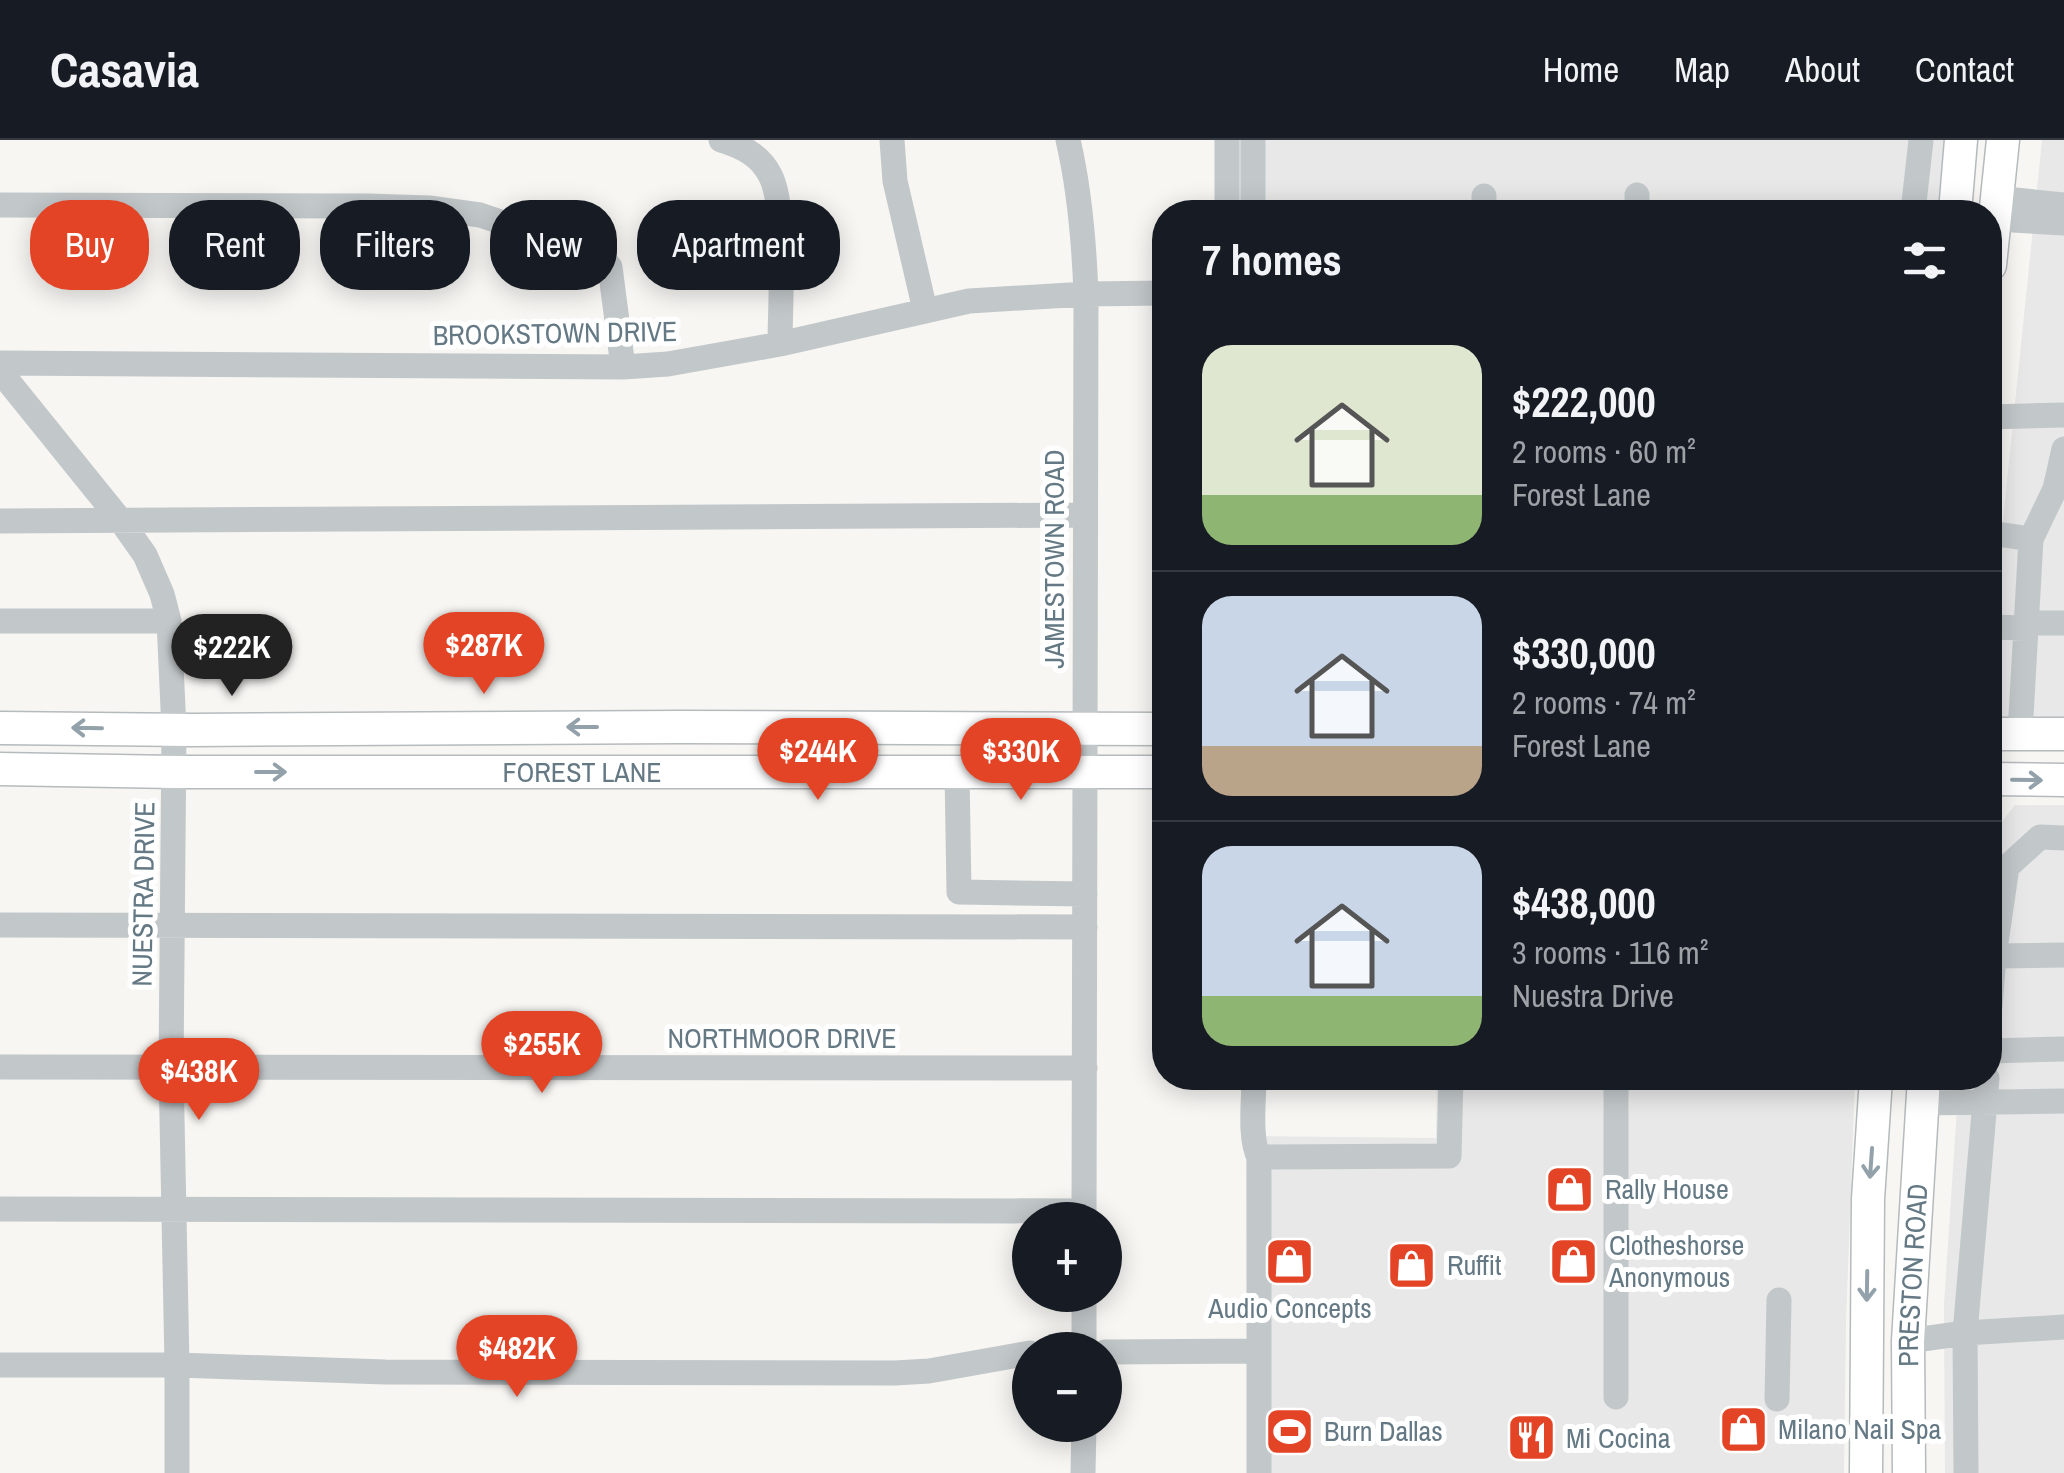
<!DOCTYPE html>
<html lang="en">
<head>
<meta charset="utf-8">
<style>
	:root { --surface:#171b24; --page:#20242c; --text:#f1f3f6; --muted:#9ea1a6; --line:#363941; --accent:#e44426 }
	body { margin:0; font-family:"Archivo Narrow",sans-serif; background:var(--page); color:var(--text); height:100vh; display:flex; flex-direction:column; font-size:38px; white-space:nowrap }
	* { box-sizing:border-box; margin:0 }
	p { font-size:32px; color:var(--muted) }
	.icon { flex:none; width:55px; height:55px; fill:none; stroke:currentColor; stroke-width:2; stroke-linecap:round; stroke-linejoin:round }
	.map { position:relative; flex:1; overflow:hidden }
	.drawer { position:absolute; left:1152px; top:60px; width:850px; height:890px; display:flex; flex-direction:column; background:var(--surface); border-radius:40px; box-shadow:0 5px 25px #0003 }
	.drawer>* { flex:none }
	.banner { position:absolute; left:30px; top:60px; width:950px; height:90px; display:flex; gap:20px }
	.tools { position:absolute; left:1012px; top:1062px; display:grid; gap:20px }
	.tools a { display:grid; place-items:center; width:110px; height:110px; border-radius:50%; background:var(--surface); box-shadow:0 5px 25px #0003; font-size:50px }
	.price { position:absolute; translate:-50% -85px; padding:0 22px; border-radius:35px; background:var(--accent); color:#fff; font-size:32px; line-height:65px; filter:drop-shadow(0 2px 5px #0008) }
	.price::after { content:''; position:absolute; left:50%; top:60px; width:30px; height:22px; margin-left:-15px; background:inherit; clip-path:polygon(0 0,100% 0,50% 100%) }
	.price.selected { background:#222; color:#fff }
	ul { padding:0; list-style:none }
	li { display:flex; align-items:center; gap:30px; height:250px; padding:0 50px }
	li+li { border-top:2px solid var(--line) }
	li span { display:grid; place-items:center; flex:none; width:280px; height:200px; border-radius:30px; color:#555 }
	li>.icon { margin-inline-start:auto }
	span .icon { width:120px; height:120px; fill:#fffc; stroke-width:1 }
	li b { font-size:42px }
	h2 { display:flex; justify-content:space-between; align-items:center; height:120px; padding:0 50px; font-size:42px }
	.tag { padding:0 35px; border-radius:40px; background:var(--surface); box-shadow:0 5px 25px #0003; font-size:35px; line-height:90px }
	.tag.selected { background:var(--accent); color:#fff }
	header { display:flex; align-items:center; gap:60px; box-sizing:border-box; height:140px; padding:0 50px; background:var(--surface); border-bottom:2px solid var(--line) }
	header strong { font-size:48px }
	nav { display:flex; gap:55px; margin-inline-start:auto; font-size:35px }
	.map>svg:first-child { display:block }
	.built { fill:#e7e8e7 }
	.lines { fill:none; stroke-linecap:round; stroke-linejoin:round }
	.major-casing { stroke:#b5babd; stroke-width:35 }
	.minor { stroke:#c2c7c9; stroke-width:25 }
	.major { stroke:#fff; stroke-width:32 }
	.oneway { stroke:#93a1aa }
	.labels { text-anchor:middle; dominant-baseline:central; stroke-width:10; stroke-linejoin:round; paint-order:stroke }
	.street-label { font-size:28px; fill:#657985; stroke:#fff }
	.poi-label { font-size:28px; fill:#657985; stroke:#fff; text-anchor:start }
</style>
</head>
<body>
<header>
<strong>Casavia</strong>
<nav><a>Home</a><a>Map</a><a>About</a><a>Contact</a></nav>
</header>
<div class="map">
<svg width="2064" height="1333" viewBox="0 0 2064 1333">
	<rect width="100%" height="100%" fill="#f7f6f3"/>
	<path class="built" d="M1232 0H1944L1938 72H1232Z
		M2042 0H2064V580L1990 579V507Z
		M2015 665H2064V1333H1945L1944 1164 1959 938H1990V706L1992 694Z
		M1437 938H1855L1846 1183 1844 1333H1248L1246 996 1436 998Z"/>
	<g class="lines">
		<defs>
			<g id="major">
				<path d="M1955 72 1961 0"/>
				<path d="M1990 125 2003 0"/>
				<path d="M0 588 192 590 679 587 1165 589"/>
				<path d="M1990 594H2064"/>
				<path id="s1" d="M0 629 174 632H1165"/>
				<path d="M1990 639 2064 640"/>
				<path d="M1866 1333 1868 1059 1876 938"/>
				<path id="s2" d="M1909 1333 1908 1201 1924 938"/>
			</g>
		</defs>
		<use href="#major" class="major-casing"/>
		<path class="minor" d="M721 0C741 6 760 15 770 35 787 66 780 165 780 204
			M892 0 895 41 925 170
			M1068 0C1080 51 1084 101 1086 154L1084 1080
			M1227 0V72
			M1484 56V72
			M1996 64 2013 80 2064 83
			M1996 64 2015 60 2064 65
			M0 65 368 66 429 68 480 75 601 116 610 127 623 227
			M1253 72V0
			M1637 72V55
			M1913 72 1921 0
			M0 223 623 227 668 224 780 204 969 161 1086 154 1165 153
			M0 231 121 381 145 415 162 454 169 481 174 590 171 928 177 1225V1333
			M1990 277 2064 275
			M0 381 1084 375
			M1990 393 2031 399 2020 594
			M2031 399 2055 349 2064 309
			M0 481H169
			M2026 483H2064
			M1990 487 2026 488
			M957 632 959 752 1085 754
			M0 785 1085 787
			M1994 816 2064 815
			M1990 866 1994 816 2007 727 2040 697 2064 698
			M1990 911 2064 909
			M0 927 1085 928
			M1254 938C1254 959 1249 999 1259 1017
			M1922 963 2064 961
			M0 1069 1084 1071
			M1084 1155V1210
			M1908 1201 1965 1193 2064 1187
			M1105 1212 1259 1211
			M0 1225H177L385 1232 895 1233 929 1231 1030 1213
			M1616 1257V938
			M1777 1259 1779 1160
			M1083 1333 1084 1285
			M1259 1333V1017L1449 1016 1451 938
			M1966 1333 1965 1193 1987 938"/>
		<use href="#major" class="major"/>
	</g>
	<defs><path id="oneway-shaft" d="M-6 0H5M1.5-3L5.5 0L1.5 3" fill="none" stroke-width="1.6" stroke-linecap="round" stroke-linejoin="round" transform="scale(2.5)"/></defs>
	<g class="oneway">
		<use href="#oneway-shaft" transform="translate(582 587) rotate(180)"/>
		<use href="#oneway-shaft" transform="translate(87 588) rotate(-179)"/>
		<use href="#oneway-shaft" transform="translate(271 632)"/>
		<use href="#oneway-shaft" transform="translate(2027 640) rotate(1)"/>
		<use href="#oneway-shaft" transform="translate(1871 1023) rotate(94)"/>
		<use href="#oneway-shaft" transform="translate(1867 1146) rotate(91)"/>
	</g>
	<defs>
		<symbol id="shop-square" viewBox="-11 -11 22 22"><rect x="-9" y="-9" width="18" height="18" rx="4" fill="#e44426" stroke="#fff"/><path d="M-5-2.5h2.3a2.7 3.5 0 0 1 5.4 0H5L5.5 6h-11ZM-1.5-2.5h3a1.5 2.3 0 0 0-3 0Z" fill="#fff"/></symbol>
		<symbol id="stadium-square" viewBox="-11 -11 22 22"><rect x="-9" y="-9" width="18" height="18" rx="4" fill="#e44426" stroke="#fff"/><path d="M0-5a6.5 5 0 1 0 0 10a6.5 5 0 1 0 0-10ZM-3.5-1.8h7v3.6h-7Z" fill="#fff"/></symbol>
		<symbol id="restaurant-square" viewBox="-11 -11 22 22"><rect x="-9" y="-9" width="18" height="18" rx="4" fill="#e44426" stroke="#fff"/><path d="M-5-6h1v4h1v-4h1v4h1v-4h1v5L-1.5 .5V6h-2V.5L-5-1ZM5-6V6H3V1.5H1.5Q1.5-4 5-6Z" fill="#fff"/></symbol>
	</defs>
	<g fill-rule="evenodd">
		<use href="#shop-square" x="1542" y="1022" width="55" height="55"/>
		<use href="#shop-square" x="1262" y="1094" width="55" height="55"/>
		<use href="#shop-square" x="1546" y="1094" width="55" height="55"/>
		<use href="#shop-square" x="1384" y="1098" width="55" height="55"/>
		<use href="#shop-square" x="1716" y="1262" width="55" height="55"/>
		<use href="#stadium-square" x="1262" y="1264" width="55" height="55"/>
		<use href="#restaurant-square" x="1504" y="1270" width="55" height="55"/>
	</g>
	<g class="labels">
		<g class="street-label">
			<text transform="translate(555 193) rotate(-1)">BROOKSTOWN DRIVE</text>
			<text transform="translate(1054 419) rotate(-90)">JAMESTOWN ROAD</text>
			<text stroke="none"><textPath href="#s1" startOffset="582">FOREST LANE</textPath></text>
			<text transform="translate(143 754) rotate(-89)">NUESTRA DRIVE</text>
			<text x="782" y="898">NORTHMOOR DRIVE</text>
			<text stroke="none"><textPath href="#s2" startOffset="198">PRESTON ROAD</textPath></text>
		</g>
		<g class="poi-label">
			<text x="1605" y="1049">Rally House</text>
			<text x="1609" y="1105">Clotheshorse<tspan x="1609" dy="32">Anonymous</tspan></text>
			<text x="1447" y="1125">Ruffit</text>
			<text x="1290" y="1168" text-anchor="middle">Audio Concepts</text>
			<text x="1778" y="1289">Milano Nail Spa</text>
			<text x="1324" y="1291">Burn Dallas</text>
			<text x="1566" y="1298">Mi Cocina</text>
		</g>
	</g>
</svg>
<div class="tools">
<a>+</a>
<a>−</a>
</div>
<b class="price" style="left:484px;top:557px">$287K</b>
<b class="price selected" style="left:232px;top:559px">$222K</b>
<b class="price" style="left:818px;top:663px">$244K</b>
<b class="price" style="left:1021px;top:663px">$330K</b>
<b class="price" style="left:542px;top:956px">$255K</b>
<b class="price" style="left:199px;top:983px">$438K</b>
<b class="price" style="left:517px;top:1260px">$482K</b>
<div class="banner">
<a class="tag selected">Buy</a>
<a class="tag">Rent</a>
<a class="tag">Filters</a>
<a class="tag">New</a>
<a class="tag">Apartment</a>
</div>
<section class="drawer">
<h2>7 homes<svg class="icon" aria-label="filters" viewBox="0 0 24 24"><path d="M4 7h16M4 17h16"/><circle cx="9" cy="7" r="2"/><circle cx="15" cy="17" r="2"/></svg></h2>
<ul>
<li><span style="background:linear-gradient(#dfe7d0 75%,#8fb573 0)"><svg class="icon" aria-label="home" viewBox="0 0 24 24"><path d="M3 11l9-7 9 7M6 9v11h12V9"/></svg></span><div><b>$222,000</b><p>2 rooms · 60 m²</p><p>Forest Lane</p></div></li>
<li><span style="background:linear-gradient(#c9d6e8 75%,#b9a48a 0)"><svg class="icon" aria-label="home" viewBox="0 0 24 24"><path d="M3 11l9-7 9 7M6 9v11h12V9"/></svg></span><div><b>$330,000</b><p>2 rooms · 74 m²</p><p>Forest Lane</p></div></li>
<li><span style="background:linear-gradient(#c9d6e8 75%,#8fb573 0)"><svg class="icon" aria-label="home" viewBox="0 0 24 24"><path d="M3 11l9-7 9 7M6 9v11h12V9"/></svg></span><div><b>$438,000</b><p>3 rooms · 116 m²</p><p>Nuestra Drive</p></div></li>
</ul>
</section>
</div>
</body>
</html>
